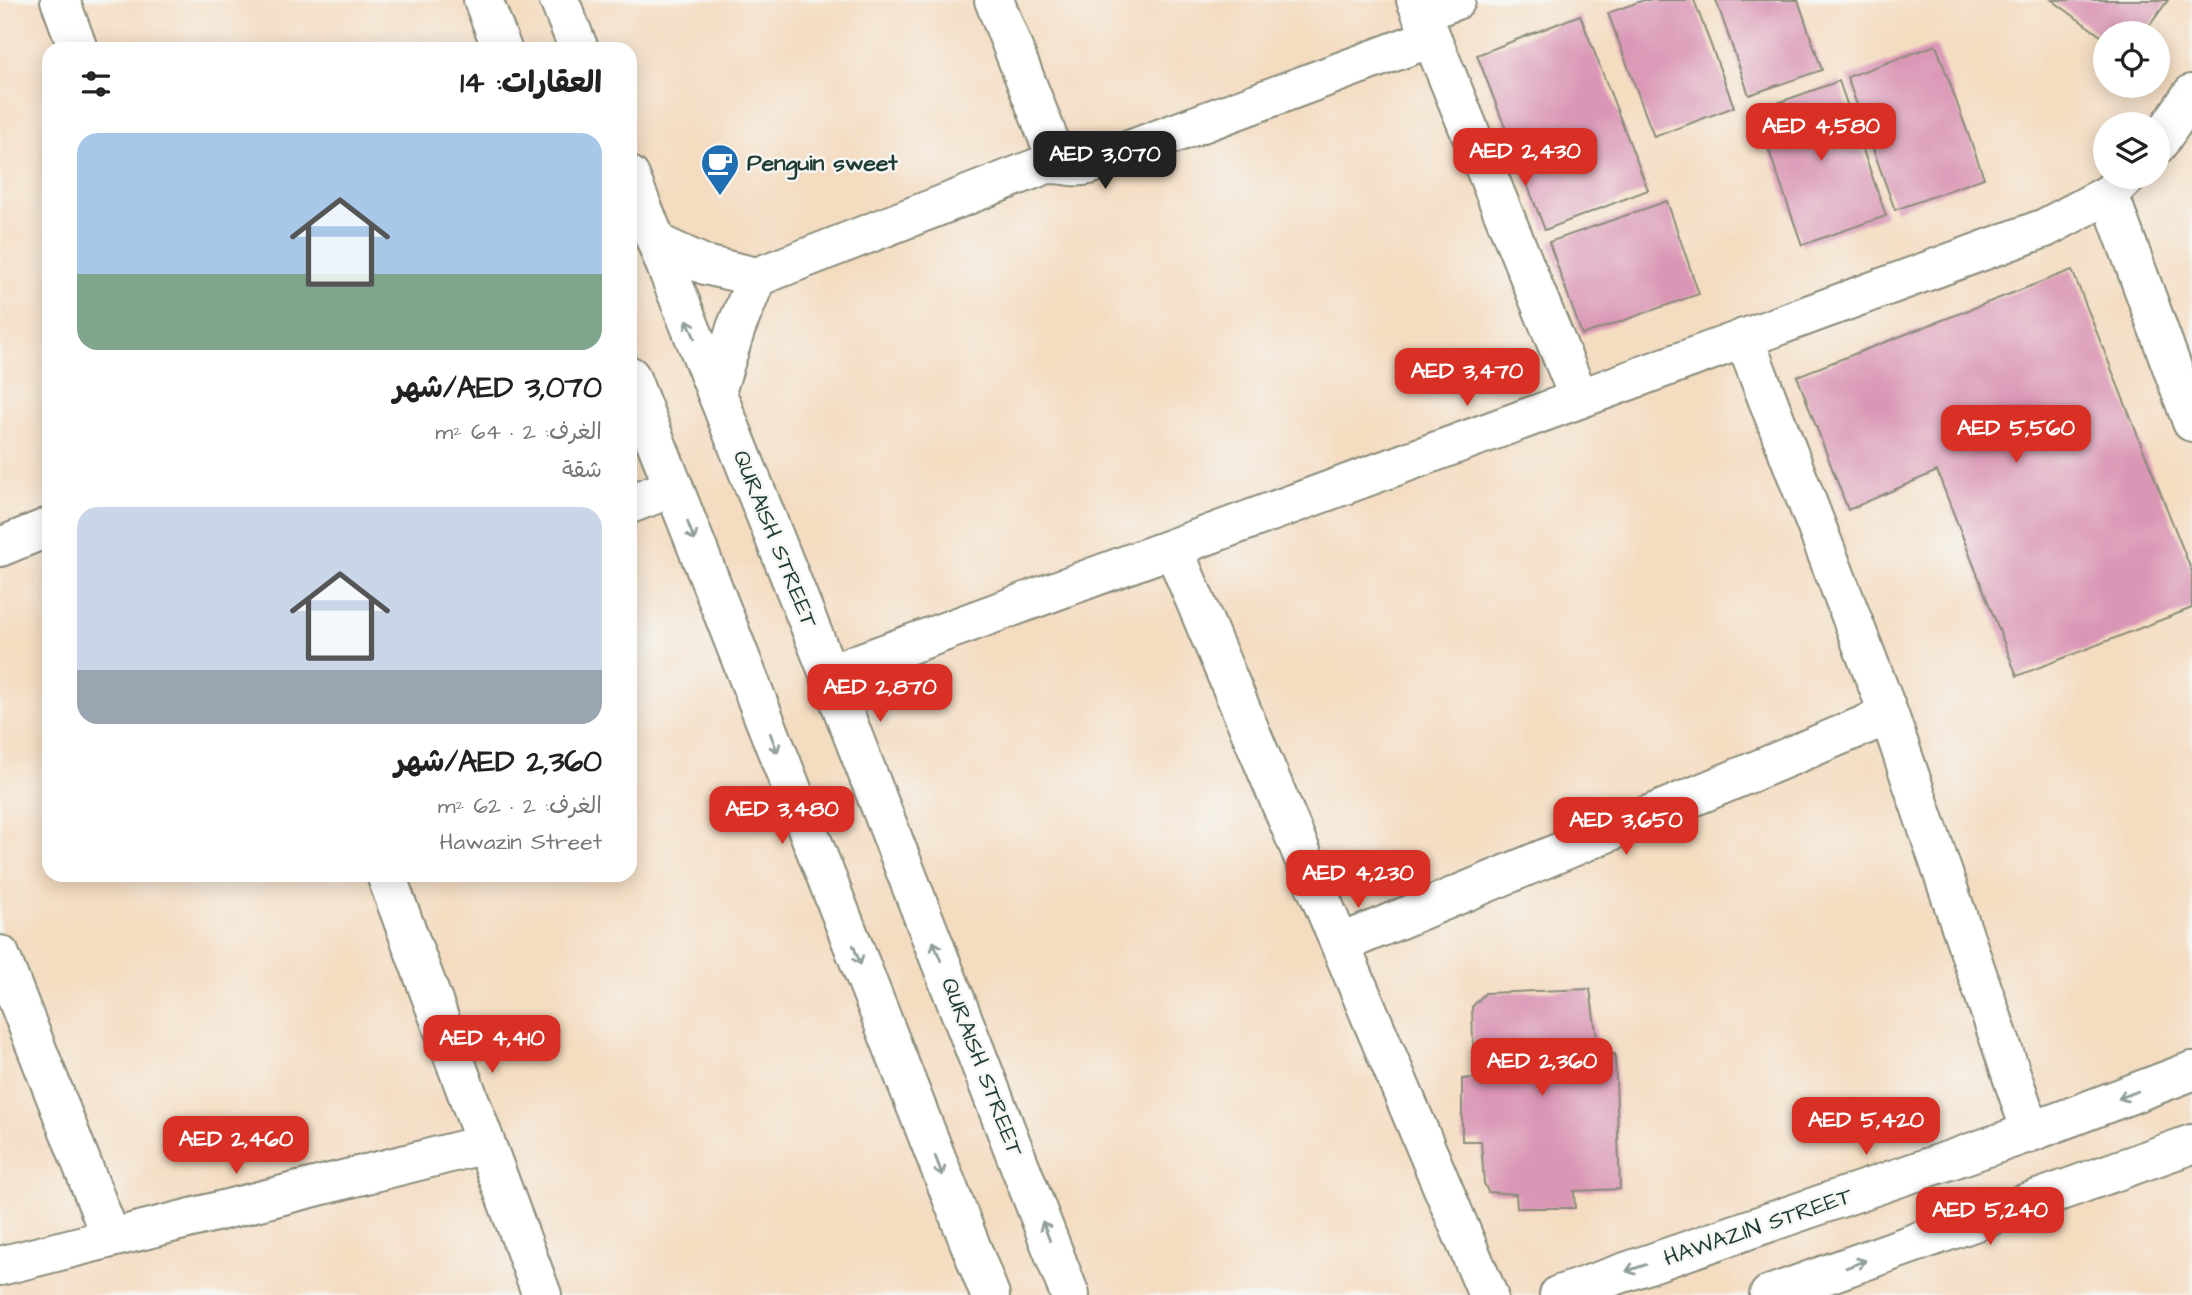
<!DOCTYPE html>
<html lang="ar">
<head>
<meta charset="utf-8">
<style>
	:root { --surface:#fff; --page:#f2f2f2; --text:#222; --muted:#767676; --accent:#d93025 }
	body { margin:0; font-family:"Architects Daughter","Playpen Sans Arabic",sans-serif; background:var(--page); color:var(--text); direction:rtl; height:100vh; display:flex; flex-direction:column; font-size:26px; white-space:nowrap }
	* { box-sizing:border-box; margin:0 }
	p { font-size:23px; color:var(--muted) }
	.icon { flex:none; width:38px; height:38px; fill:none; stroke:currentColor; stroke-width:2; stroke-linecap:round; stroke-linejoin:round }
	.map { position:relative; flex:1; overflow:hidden; direction:ltr }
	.side { position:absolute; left:42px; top:42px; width:595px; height:840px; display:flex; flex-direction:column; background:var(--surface); border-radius:21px; box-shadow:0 4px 18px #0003; direction:rtl }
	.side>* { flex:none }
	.buttons { position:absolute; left:2093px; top:21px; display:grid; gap:14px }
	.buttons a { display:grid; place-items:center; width:77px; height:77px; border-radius:50%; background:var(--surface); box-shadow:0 4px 18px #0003; font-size:35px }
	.price { position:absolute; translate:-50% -60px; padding:0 16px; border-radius:14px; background:var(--accent); color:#fff; font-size:23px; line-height:46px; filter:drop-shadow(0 2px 4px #0008) }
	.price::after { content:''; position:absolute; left:50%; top:42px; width:21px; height:16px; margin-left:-10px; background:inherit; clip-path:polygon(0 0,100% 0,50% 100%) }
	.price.selected { background:#222; color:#fff }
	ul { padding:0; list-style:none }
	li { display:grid; align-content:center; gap:14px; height:371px; padding:0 35px }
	li span { display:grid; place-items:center; height:217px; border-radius:21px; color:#555 }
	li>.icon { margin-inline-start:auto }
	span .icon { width:126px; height:126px; fill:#fffc; stroke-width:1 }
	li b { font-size:30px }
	h2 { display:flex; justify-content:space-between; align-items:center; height:84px; padding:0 35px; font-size:30px }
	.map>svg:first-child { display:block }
	.building { fill:#da96b5 }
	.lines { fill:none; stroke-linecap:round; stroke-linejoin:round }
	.minor-casing { stroke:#8a8c7a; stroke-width:42 }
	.minor { stroke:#fff; stroke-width:38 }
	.oneway { stroke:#8f9e9a }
	.labels { text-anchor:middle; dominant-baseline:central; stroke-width:5; stroke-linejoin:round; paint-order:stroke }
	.poi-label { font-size:23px; font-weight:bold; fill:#1f3d34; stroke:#f6f6f2; text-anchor:start }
	.street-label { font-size:23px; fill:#1f3d34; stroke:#f6f6f2 }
</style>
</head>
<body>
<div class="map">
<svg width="2192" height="1295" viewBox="0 0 2192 1295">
	<rect width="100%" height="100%" fill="#f6f6f2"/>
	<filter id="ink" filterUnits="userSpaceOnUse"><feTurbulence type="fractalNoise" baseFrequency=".0143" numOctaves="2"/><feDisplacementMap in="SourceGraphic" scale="14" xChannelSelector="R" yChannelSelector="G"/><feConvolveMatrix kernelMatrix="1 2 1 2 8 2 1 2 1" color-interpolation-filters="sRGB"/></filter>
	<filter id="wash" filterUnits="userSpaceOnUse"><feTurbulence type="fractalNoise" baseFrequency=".00686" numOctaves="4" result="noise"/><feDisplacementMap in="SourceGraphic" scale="28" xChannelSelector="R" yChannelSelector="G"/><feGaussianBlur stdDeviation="1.57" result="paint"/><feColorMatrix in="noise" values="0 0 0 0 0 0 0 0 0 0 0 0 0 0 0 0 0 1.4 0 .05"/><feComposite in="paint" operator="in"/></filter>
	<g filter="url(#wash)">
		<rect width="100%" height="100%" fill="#f4dcc1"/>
		<g id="blocks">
			<path class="building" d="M1644 0H1694L1734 107 1654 137 1608 13Z
				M1716 0H1798L1822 70 1749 95Z
				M2052 0H2168L2144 33H2105V39Z
				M1580 15 1648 190 1545 230 1477 55Z
				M1936 45 1984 178 1895 210 1847 77Z
				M1839 81 1886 216 1802 245 1755 111Z
				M1667 201 1699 294 1582 335 1549 242Z
				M2072 270 2192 572V608L2017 676 1937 471 1848 510 1797 376Z
				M1590 989 1599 1054H1615L1620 1189 1574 1191 1575 1208H1517L1516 1194 1488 1192 1484 1183 1481 1141H1462V1079L1474 1078 1472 1007 1485 993Z"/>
		</g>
	</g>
	<g filter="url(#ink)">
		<use href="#blocks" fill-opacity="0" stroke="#8a8c7a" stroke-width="2"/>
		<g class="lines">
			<defs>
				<path id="minor" d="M60 0 78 49
					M483 0 502 49
					M559 0 579 49
					M994 0 1058 163
					M1416 0 1579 398
					M1421 13 1456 0
					M2158 144 2192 94
					M630 176 829 674 1070 1295
					M2109 194 2192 422
					M657 243 705 265 757 277 1047 164C1063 163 1074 169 1089 165L1431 38
					M1744 338 1889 715 2031 1132
					M630 376 990 1295
					M716 392 736 328 757 277
					M630 504 674 487
					M0 547 49 527
					M1173 548 1488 1295
					M829 674 2045 228 2109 194 2127 177
					M386 875 542 1295
					M1340 944 1889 715
					M0 955 111 1238
					M0 1266 486 1144
					M1559 1295 2031 1132 2192 1071
					M1769 1295 2192 1144"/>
			</defs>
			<use href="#minor" class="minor-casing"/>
			<use href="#minor" class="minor"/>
		</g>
		<defs><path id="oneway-shaft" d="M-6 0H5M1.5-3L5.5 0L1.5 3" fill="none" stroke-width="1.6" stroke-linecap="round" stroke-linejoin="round" transform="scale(1.75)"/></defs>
		<g class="oneway">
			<use href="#oneway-shaft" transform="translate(691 329) rotate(-112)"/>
			<use href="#oneway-shaft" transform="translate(691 531) rotate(69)"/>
			<use href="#oneway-shaft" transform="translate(774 743) rotate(69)"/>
			<use href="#oneway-shaft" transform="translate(937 951) rotate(-111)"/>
			<use href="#oneway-shaft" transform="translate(857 955) rotate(69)"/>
			<use href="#oneway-shaft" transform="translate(2128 1095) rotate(159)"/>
			<use href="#oneway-shaft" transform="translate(939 1166) rotate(69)"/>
			<use href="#oneway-shaft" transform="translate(1046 1231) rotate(-111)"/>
			<use href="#oneway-shaft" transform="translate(1856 1264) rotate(-20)"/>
			<use href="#oneway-shaft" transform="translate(1636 1268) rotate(161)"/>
		</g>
	</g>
	<defs>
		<symbol id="cafe-pin" viewBox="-11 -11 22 30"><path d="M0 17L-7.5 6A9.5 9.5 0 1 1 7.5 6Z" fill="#1f6fb2" stroke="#f6f6f2"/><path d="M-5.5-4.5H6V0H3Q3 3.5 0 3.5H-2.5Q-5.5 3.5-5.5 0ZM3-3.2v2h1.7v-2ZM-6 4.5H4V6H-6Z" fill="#fff"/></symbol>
	</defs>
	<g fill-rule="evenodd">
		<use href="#cafe-pin" x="698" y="141" width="44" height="60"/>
	</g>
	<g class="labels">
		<g class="poi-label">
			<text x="747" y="163">Penguin sweet</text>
		</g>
		<g class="street-label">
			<text transform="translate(775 539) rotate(68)">QURAISH STREET</text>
			<text transform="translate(982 1067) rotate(69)">QURAISH STREET</text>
			<text transform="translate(1758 1227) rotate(-19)">HAWAZIN STREET</text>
		</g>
	</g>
</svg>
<div class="buttons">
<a><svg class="icon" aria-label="locate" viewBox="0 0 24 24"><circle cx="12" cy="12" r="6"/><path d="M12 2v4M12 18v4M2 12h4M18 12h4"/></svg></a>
<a><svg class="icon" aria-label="layers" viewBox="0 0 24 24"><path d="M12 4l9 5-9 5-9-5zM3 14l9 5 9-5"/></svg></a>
</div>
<b class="price" style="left:1821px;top:163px">AED 4,580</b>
<b class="price" style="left:1525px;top:188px">AED 2,430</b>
<b class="price selected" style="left:1105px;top:191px">AED 3,070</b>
<b class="price" style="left:1467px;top:408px">AED 3,470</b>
<b class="price" style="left:2016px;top:465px">AED 5,560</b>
<b class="price" style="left:880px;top:724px">AED 2,870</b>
<b class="price" style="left:782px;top:846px">AED 3,480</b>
<b class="price" style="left:1626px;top:857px">AED 3,650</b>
<b class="price" style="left:1358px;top:910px">AED 4,230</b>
<b class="price" style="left:492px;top:1075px">AED 4,410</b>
<b class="price" style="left:1542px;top:1098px">AED 2,360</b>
<b class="price" style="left:1866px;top:1157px">AED 5,420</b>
<b class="price" style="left:236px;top:1176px">AED 2,460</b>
<b class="price" style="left:1990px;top:1247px">AED 5,240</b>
<section class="side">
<h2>العقارات: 14<svg class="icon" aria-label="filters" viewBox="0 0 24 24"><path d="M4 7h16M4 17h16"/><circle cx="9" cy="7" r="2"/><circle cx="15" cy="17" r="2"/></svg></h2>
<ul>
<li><span style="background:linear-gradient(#a9c7e8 65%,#7fa58c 0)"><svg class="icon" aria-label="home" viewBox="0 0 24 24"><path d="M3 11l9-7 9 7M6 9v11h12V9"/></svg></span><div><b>AED 3,070/شهر</b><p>الغرف: 2 · 64 m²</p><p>شقة</p></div></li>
<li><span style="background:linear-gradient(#c9d6e8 75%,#9aa5b1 0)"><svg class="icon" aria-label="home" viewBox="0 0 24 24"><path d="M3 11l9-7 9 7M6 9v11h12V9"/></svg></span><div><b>AED 2,360/شهر</b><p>الغرف: 2 · 62 m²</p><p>Hawazin Street</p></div></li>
</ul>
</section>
</div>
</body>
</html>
